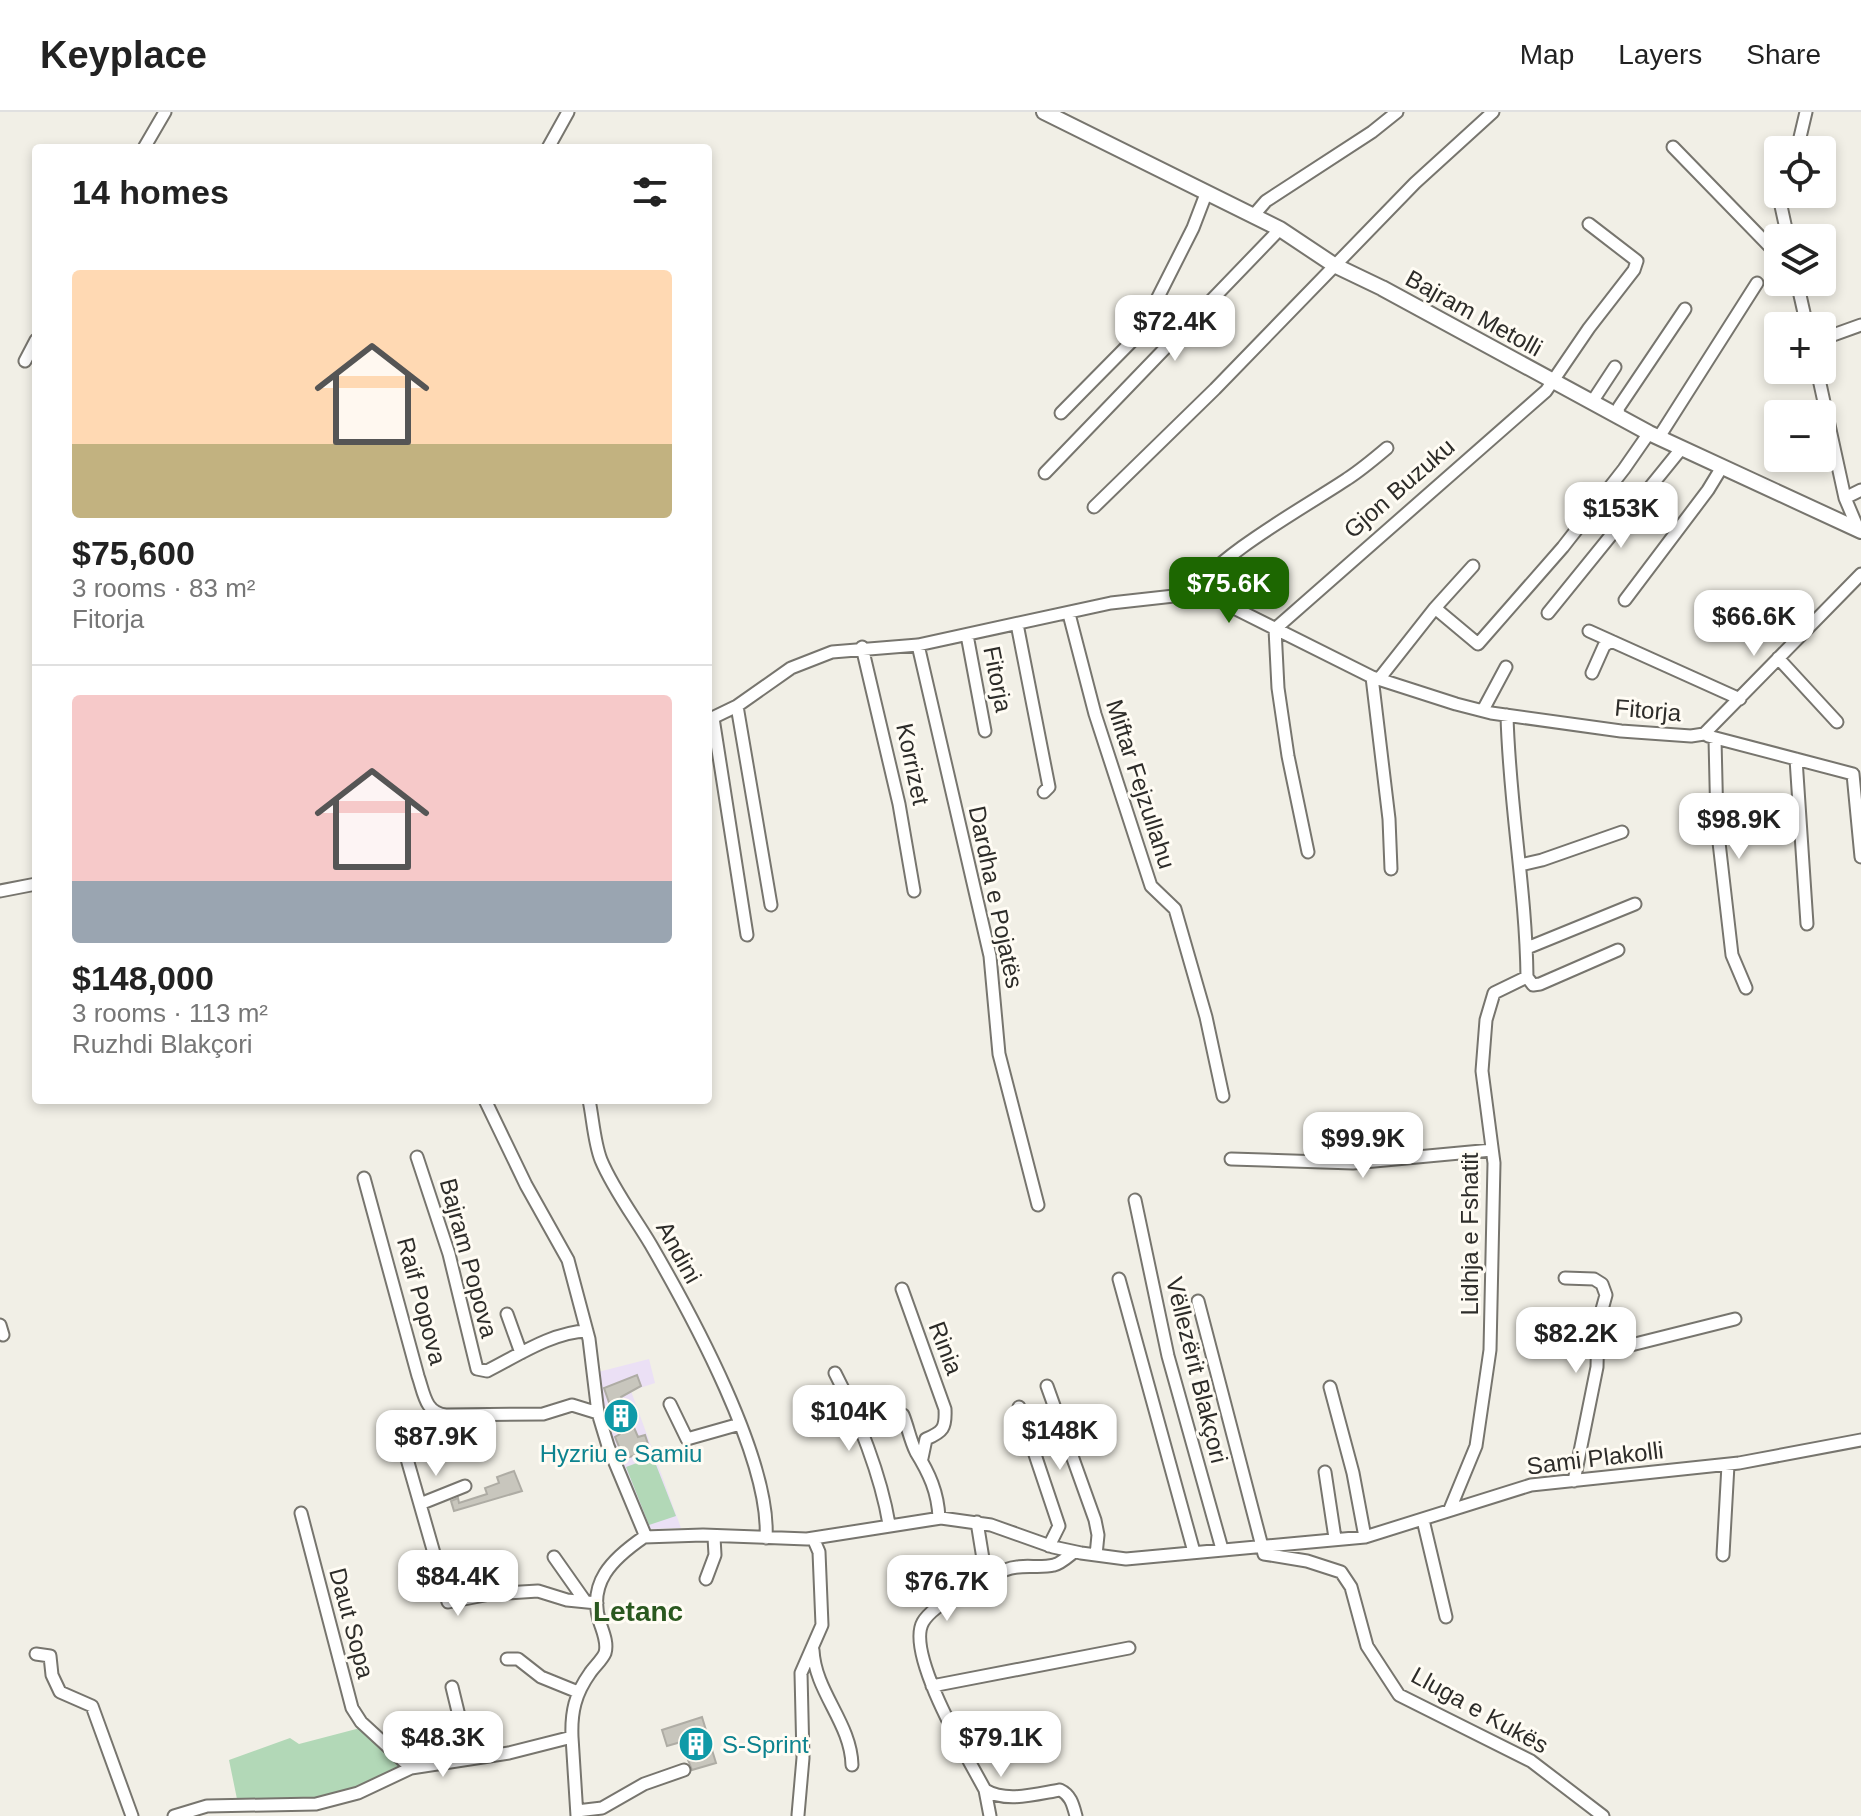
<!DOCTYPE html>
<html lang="en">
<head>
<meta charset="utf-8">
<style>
	:root { --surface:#fff; --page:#f2f2f2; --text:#222; --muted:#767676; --line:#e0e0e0; --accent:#1d6701 }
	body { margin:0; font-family:Helvetica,sans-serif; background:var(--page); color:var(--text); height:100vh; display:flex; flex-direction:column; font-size:30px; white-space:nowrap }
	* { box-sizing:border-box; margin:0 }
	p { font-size:26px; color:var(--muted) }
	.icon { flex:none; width:44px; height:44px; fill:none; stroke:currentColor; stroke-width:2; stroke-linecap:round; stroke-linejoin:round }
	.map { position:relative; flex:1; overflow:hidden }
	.details { position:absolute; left:32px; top:32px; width:680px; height:960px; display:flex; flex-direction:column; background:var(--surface); border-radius:8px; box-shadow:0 4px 12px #0003 }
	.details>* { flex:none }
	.buttons { position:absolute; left:1764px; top:24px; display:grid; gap:16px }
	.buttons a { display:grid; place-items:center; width:72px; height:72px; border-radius:8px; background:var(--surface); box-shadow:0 4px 12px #0003; font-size:40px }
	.price { position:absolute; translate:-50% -68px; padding:0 18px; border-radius:16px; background:#fff; color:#222; font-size:26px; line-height:52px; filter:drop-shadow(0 2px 4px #0008) }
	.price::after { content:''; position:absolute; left:50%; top:48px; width:24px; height:18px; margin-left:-12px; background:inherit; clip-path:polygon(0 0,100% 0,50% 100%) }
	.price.active { background:var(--accent); color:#fff }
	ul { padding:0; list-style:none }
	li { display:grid; align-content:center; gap:16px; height:424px; padding:0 40px }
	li+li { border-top:2px solid var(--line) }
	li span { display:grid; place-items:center; height:248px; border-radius:8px; color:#555 }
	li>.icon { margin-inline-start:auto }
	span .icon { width:144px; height:144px; fill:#fffc; stroke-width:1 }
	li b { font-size:34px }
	h2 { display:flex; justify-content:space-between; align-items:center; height:96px; padding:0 40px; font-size:34px }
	header { display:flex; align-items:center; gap:48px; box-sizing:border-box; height:112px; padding:0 40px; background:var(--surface); border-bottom:2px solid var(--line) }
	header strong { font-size:38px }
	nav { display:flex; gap:44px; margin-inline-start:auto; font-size:28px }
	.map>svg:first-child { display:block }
	.education { fill:#ebe0f5 }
	.green { fill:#b2d8b7 }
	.building { fill:#c8c6bd; stroke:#aeaca4; stroke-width:2 }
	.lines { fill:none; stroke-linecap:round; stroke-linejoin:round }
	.minor-casing { stroke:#77756e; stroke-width:15 }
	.major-casing { stroke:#77756e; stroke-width:18 }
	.minor { stroke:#fff; stroke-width:11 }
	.major { stroke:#fff; stroke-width:14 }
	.labels { text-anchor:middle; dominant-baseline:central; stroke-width:6; stroke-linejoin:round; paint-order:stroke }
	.street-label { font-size:24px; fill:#2d2c29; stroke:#fffcf4 }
	.culture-label { font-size:24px; fill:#0d838f; stroke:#fffcf4 }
	.quarter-label { font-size:28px; font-weight:bold; fill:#2a581f; stroke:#fffcf4 }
</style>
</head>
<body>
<header>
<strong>Keyplace</strong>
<nav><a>Map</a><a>Layers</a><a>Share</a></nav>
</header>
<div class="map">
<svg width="1861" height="1704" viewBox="0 0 1861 1704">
	<rect width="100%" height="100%" fill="#f1efe6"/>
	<path class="education" d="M649 1247 655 1271 631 1279 681 1416 647 1417 605 1304 598 1260Z"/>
	<path class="green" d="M653 1345 676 1404 649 1413 626 1355Z
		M364 1615 401 1654C379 1689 275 1689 237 1687L229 1648 290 1626 299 1632Z"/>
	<path class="building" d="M637 1263 641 1274 621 1285 638 1325 645 1323 650 1338 624 1347 615 1325 620 1322 604 1276Z
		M514 1359 522 1379 454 1399 451 1389 458 1386 459 1391 487 1382 485 1376 499 1371 497 1365Z
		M702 1605 716 1651 692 1658 681 1630 667 1634 662 1618Z"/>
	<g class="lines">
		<defs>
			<path id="minor" d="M1673 35 1778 143
				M144 36 165 0
				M548 36 568 0
				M1797 38 1806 0
				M1782 82 1781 94 1788 126
				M1253 104 1266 89 1372 20 1397 0
				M1797 170 1807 214
				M1822 227 1861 213
				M25 249 36 228
				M1817 258 1845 386 1859 419
				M1592 290 1615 255
				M1061 301 1140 221 1193 116 1206 82
				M1617 304 1619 295 1685 197
				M1659 325 1757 171
				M1045 361 1280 117
				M1845 386 1861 378
				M1094 395 1215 277 1415 71 1493 0
				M1473 454 1435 496 1478 532 1563 435 1624 357 1649 321
				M1192 484C1210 447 1310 392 1347 367 1361 358 1374 347 1387 336
				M1625 488 1708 378 1722 355
				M1548 501 1681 337
				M1069 502 1095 602 1151 774 1175 797 1206 905 1223 984
				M1017 512 1049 675 1044 680
				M1275 517 1546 279 1589 216 1634 158 1637 149 1589 112
				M1275 517 1278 576 1288 644 1308 740
				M1589 519 1740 587
				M967 523 985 619
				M918 533 990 844 999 942 1038 1093
				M862 535 899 692 914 779
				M1778 546 1837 610
				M1592 561 1604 534 1611 529
				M1372 565 1389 707 1391 757
				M1379 567 1435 496
				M737 594 771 793
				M1483 598 1506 555
				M1507 603C1509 691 1526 777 1527 865L1533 873 1540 872 1618 838
				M713 606 747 823
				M708 608 737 594 791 556 832 540 918 533 1111 491 1183 483 1220 489 1372 565 1456 592 1491 601 1621 619 1691 624 1704 622 1861 462
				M1708 624 1853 662
				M1715 627 1717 713 1732 843 1746 876
				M1796 647 1807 812
				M1853 662 1861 745
				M1520 753 1542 748 1622 720
				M0 779 36 772
				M1527 836 1635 792
				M485 988 526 1073 568 1148 589 1227 598 1301 608 1334 646 1425
				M589 988C593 1007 594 1030 601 1048 613 1077 635 1106 651 1133 691 1202 771 1348 766 1426
				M417 1045 449 1142 477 1257 487 1259C517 1244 552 1220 587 1219
				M1231 1047 1353 1051 1492 1038
				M364 1066 418 1264C424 1281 425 1301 446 1303L543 1302 572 1293 598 1301
				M1135 1088 1168 1244 1222 1437
				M1565 1166 1594 1167 1602 1172 1606 1183 1598 1212 1597 1255 1574 1369
				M1119 1167 1194 1440
				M902 1177 945 1297C946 1316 943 1320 926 1327L922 1346
				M1198 1189 1264 1442 1307 1449 1341 1460 1351 1475 1367 1534 1399 1583 1531 1649 1603 1704
				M507 1202 521 1241
				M0 1213 3 1223
				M1599 1241 1735 1207
				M835 1261C858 1305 881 1364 889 1412
				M1047 1274 1095 1408 1098 1423 1096 1443
				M1330 1275 1353 1361 1365 1425
				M670 1292 687 1327 740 1312
				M1019 1295 1059 1414 1049 1434
				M895 1303H903C908 1315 910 1328 916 1340 929 1361 938 1380 939 1406
				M397 1312 448 1490 490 1482 538 1479 567 1488 597 1491
				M1325 1360 1335 1426
				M420 1392 465 1374
				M1450 1397 1476 1334 1490 1238 1494 1051 1482 959 1486 908 1494 881 1527 865
				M301 1401 352 1596 361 1610 411 1656
				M1423 1408 1446 1505
				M977 1410 985 1459 993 1464
				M1074 1440C1069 1444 1060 1452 1054 1453 1038 1457 1022 1451 1005 1458 985 1466 934 1491 923 1510 905 1541 968 1646 985 1678 1006 1691 1036 1682 1060 1678 1071 1683 1073 1693 1076 1704
				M1723 1443 1728 1353
				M554 1445 585 1489
				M706 1467 715 1443 714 1425
				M813 1538C815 1580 851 1611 852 1653
				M36 1542 50 1544 52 1563 60 1580 92 1594 132 1704
				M507 1547H518L541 1565 578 1580
				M932 1574 1129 1536
				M452 1575 469 1645
				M572 1625C571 1600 575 1582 590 1561 594 1555 602 1548 605 1541 608 1531 603 1520 600 1511 587 1471 612 1447 644 1425L703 1423 807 1427 941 1406 991 1413 1053 1435 1081 1441 1126 1447 1365 1425 1531 1373 1739 1351 1861 1328
				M985 1678 990 1704
				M577 1699 602 1696 644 1672 684 1658
				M798 1703 803 1646 801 1561 822 1513 819 1440 813 1426
				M174 1704 207 1694 316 1692 358 1681 411 1656 509 1641 572 1625 577 1704"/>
			<path id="major" d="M1044 0 1280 117 1334 153 1382 176 1649 321 1861 419"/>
		</defs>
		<use href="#minor" class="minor-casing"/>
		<use href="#major" class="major-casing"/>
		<use href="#minor" class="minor"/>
		<use href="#major" class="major"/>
	</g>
	<defs>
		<symbol id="building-disc" viewBox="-11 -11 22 22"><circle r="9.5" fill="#0f9aa8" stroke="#fffcf4"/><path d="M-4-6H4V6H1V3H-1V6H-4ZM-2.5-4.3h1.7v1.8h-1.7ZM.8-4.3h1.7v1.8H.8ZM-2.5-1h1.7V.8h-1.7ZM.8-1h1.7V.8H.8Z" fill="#fff"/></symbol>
	</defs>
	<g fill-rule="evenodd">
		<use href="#building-disc" x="601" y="1284" width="40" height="40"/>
		<use href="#building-disc" x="676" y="1612" width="40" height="40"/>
	</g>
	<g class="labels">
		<g class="street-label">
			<text transform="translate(1474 201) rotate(29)">Bajram Metolli</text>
			<text transform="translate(1399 376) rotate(-41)">Gjon Buzuku</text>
			<text transform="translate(998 567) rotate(79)">Fitorja</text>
			<text transform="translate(1648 598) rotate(5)">Fitorja</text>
			<text transform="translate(913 652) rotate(78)">Korrizet</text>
			<text transform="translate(1141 672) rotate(72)">Miftar Fejzullahu</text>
			<text transform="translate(996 785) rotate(78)">Dardha e Pojatës</text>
			<text transform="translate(1469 1122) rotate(-90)">Lidhja e Fshatit</text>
			<text transform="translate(679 1140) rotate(61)">Andini</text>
			<text transform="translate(469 1146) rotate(75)">Bajram Popova</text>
			<text transform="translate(422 1189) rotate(75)">Raif Popova</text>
			<text transform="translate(946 1236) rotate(69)">Rinia</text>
			<text transform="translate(1197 1258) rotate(76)">Vëllezërit Blakçori</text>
			<text transform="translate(1595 1346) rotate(-7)">Sami Plakolli</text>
			<text transform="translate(352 1511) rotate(75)">Daut Sopa</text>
			<text transform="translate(1480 1598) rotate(29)">Lluga e Kukës</text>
		</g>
		<g class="culture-label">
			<text x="621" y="1341">Hyzriu e Samiu</text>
			<text x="722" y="1632" text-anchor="start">S-Sprint</text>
		</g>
		<g class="quarter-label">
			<text x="638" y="1499">Letanc</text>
		</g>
	</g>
</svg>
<div class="buttons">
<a><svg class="icon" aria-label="locate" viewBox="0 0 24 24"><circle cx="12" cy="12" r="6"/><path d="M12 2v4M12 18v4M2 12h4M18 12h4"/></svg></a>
<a><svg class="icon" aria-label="layers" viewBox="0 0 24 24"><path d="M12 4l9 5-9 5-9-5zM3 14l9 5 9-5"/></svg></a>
<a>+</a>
<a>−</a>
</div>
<b class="price" style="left:1175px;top:251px">$72.4K</b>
<b class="price" style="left:1621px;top:438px">$153K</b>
<b class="price active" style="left:1229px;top:513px">$75.6K</b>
<b class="price" style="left:1754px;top:546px">$66.6K</b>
<b class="price" style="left:1739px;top:749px">$98.9K</b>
<b class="price" style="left:1363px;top:1068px">$99.9K</b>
<b class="price" style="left:1576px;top:1263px">$82.2K</b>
<b class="price" style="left:849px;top:1341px">$104K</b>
<b class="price" style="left:1060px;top:1360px">$148K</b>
<b class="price" style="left:436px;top:1366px">$87.9K</b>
<b class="price" style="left:458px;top:1506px">$84.4K</b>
<b class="price" style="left:947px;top:1511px">$76.7K</b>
<b class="price" style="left:443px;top:1667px">$48.3K</b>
<b class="price" style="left:1001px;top:1667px">$79.1K</b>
<section class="details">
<h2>14 homes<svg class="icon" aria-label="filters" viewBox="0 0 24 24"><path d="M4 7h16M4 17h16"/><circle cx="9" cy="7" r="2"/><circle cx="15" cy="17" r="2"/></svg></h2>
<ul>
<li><span style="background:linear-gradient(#ffd9b3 70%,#c2b280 0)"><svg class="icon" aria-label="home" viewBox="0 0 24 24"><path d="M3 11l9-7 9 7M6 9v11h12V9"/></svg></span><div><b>$75,600</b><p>3 rooms · 83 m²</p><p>Fitorja</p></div></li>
<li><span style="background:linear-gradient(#f6c9c9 75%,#9aa5b1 0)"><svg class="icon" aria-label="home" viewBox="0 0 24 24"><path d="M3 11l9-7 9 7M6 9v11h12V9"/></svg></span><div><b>$148,000</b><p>3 rooms · 113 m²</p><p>Ruzhdi Blakçori</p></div></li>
</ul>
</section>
</div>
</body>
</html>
